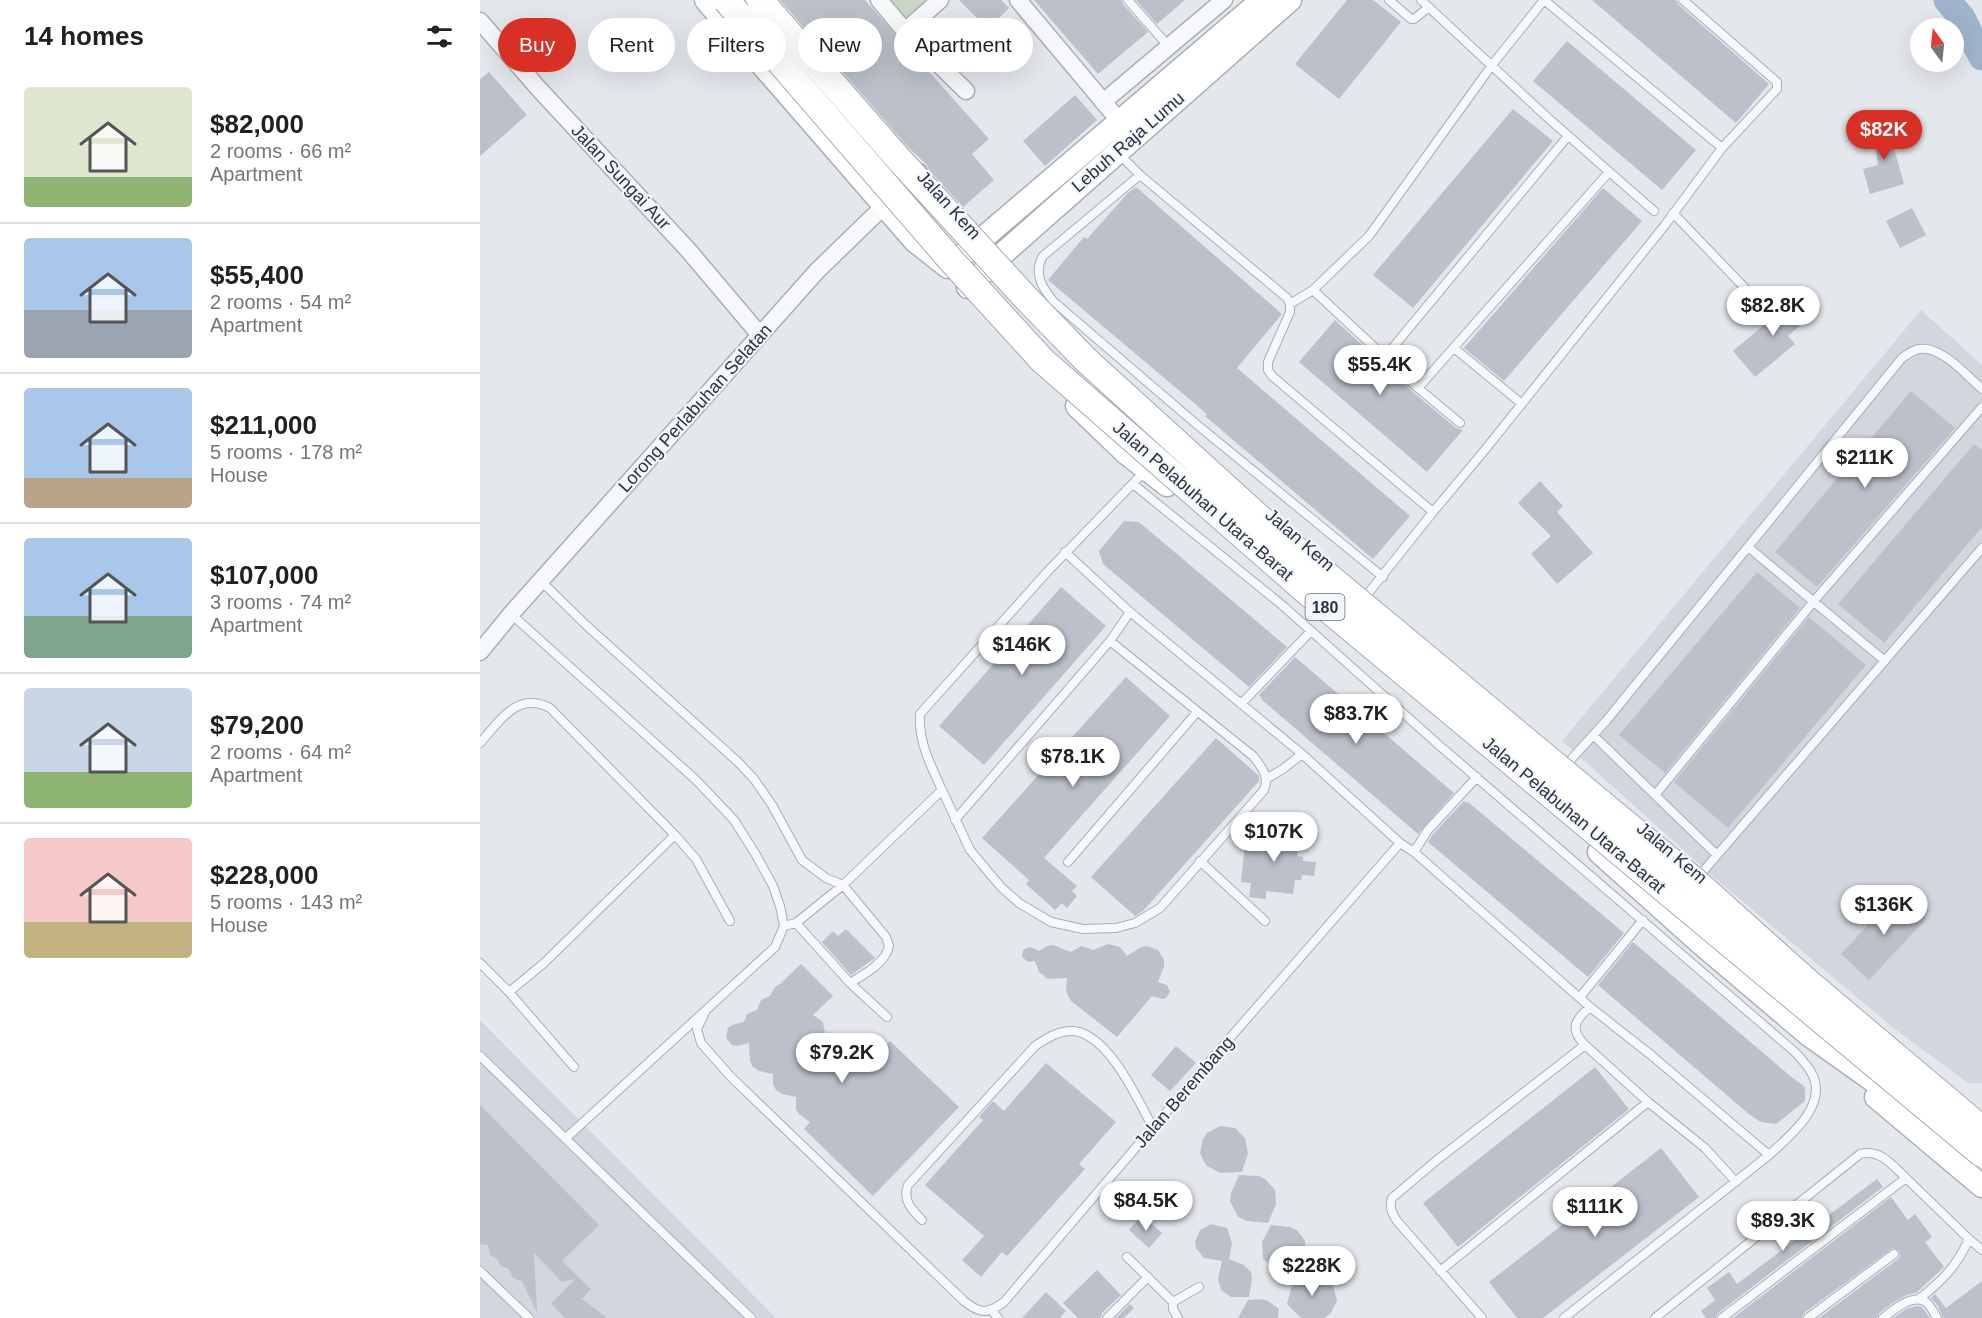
<!DOCTYPE html>
<html lang="en">
<head>
<meta charset="utf-8">
<style>
	:root { --surface:#fff; --page:#f6f6f6; --text:#202124; --muted:#757577; --line:#e0e0e0; --accent:#d93025 }
	body { margin:0; font-family:Helvetica,sans-serif; background:var(--page); color:var(--text); height:100vh; display:flex; flex-direction:column; font-size:22px; white-space:nowrap }
	* { box-sizing:border-box; margin:0 }
	p { font-size:20px; color:var(--muted) }
	.icon { flex:none; width:33px; height:33px; fill:none; stroke:currentColor; stroke-width:2; stroke-linecap:round; stroke-linejoin:round }
	.map { position:relative; flex:1; overflow:hidden }
	.side { display:flex; flex-direction:column; background:var(--surface); width:480px }
	.side>* { flex:none }
	.banner { position:absolute; left:18px; top:18px; width:570px; height:54px; display:flex; gap:12px }
	.needle { width:39px; rotate:345deg }
	.controls { position:absolute; left:1430px; top:18px; display:grid; gap:12px }
	.controls a { display:grid; place-items:center; width:54px; height:54px; border-radius:50%; background:var(--surface); box-shadow:0 6px 24px #0002; font-size:30px }
	.price { position:absolute; translate:-50% -51px; padding:0 14px; border-radius:21px; background:#fff; color:#222; font-size:20px; line-height:39px; filter:drop-shadow(0 2px 3px #0008) }
	.price::after { content:''; position:absolute; left:50%; top:36px; width:18px; height:14px; margin-left:-9px; background:inherit; clip-path:polygon(0 0,100% 0,50% 100%) }
	.price.selected { background:var(--accent); color:#fff }
	ul { padding:0; list-style:none }
	li { display:flex; align-items:center; gap:18px; height:150px; padding:0 24px }
	li+li { border-top:2px solid var(--line) }
	li span { display:grid; place-items:center; flex:none; width:168px; height:120px; border-radius:6px; color:#555 }
	li>.icon { margin-inline-start:auto }
	span .icon { width:72px; height:72px; fill:#fffc; stroke-width:1 }
	li b { font-size:26px }
	h2 { display:flex; justify-content:space-between; align-items:center; height:72px; padding:0 24px; font-size:26px }
	.chip { padding:0 21px; border-radius:27px; background:var(--surface); box-shadow:0 6px 24px #0002; font-size:21px; line-height:54px }
	.chip.selected { background:var(--accent); color:#fff }
	main { display:flex; flex:1; min-height:0 }
	.map>svg:first-child { display:block }
	.built { fill:#d2d6de }
	.green { fill:#c9d6c5 }
	.lines { fill:none; stroke-linecap:round; stroke-linejoin:round }
	.river { stroke:#9fb4cc; stroke-width:27 }
	.building { fill:#bbc0ca }
	.lane-casing { stroke:#a9aeb7; stroke-width:10 }
	.street-casing { stroke:#a9aeb7; stroke-width:19 }
	.secondary-casing { stroke:#a9aeb7; stroke-width:25 }
	.lane { stroke:#f7f8fa; stroke-width:8 }
	.street { stroke:#f7f8fa; stroke-width:16 }
	.secondary { stroke:#fff; stroke-width:22 }
	.primary-bridge-casing { stroke:#a3abb8; stroke-width:28; stroke-linecap:butt }
	.primary-bridge { stroke:#fff; stroke-width:26 }
	.labels { text-anchor:middle; dominant-baseline:central; stroke-width:4.5; stroke-linejoin:round; paint-order:stroke }
	.shield { fill:#f4f6f9; stroke:#676e7b; stroke-width:1.5 }
	.shield-label { font-size:16px; font-weight:bold; fill:#2b3445 }
	.street-label { font-size:18px; fill:#2b3445; stroke:#f4f6f9 }
</style>
</head>
<body>
<main>
<section class="side">
<h2>14 homes<svg class="icon" aria-label="filters" viewBox="0 0 24 24"><path d="M4 7h16M4 17h16"/><circle cx="9" cy="7" r="2"/><circle cx="15" cy="17" r="2"/></svg></h2>
<ul>
<li><span style="background:linear-gradient(#dfe7d0 75%,#8fb573 0)"><svg class="icon" aria-label="home" viewBox="0 0 24 24"><path d="M3 11l9-7 9 7M6 9v11h12V9"/></svg></span><div><b>$82,000</b><p>2 rooms · 66 m²</p><p>Apartment</p></div></li>
<li><span style="background:linear-gradient(#a9c7e8 60%,#9aa5b1 0)"><svg class="icon" aria-label="home" viewBox="0 0 24 24"><path d="M3 11l9-7 9 7M6 9v11h12V9"/></svg></span><div><b>$55,400</b><p>2 rooms · 54 m²</p><p>Apartment</p></div></li>
<li><span style="background:linear-gradient(#a9c7e8 75%,#b9a48a 0)"><svg class="icon" aria-label="home" viewBox="0 0 24 24"><path d="M3 11l9-7 9 7M6 9v11h12V9"/></svg></span><div><b>$211,000</b><p>5 rooms · 178 m²</p><p>House</p></div></li>
<li><span style="background:linear-gradient(#a9c7e8 65%,#7fa58c 0)"><svg class="icon" aria-label="home" viewBox="0 0 24 24"><path d="M3 11l9-7 9 7M6 9v11h12V9"/></svg></span><div><b>$107,000</b><p>3 rooms · 74 m²</p><p>Apartment</p></div></li>
<li><span style="background:linear-gradient(#c9d6e8 70%,#8fb573 0)"><svg class="icon" aria-label="home" viewBox="0 0 24 24"><path d="M3 11l9-7 9 7M6 9v11h12V9"/></svg></span><div><b>$79,200</b><p>2 rooms · 64 m²</p><p>Apartment</p></div></li>
<li><span style="background:linear-gradient(#f6c9c9 70%,#c2b280 0)"><svg class="icon" aria-label="home" viewBox="0 0 24 24"><path d="M3 11l9-7 9 7M6 9v11h12V9"/></svg></span><div><b>$228,000</b><p>5 rooms · 143 m²</p><p>House</p></div></li>
</ul>
</section>
<div class="map">
<svg width="1502" height="1318" viewBox="0 0 1502 1318">
	<rect width="100%" height="100%" fill="#e4e7ec"/>
	<path class="built" d="M1441 310 1502 365V1083H1488L1416 1030 1237 880 1082 741Z
		M0 1020 296 1318H0Z"/>
	<path class="green" d="M408 0H447L424 19Z"/>
	<g class="lines">
		<path class="river" d="M1467 0 1482 18 1502 57"/>
	</g>
	<path class="building" d="M300 0H385L509 139 492 154 514 180 483 207 449 170 447 165 427 146Z
		M479 0H521L529 8 508 29Z
		M554 0H642L643 4 668 32 618 74Z
		M656 0H705L677 24Z
		M867 0H893L921 22 859 99 815 64Z
		M1112 0H1196L1199 5 1289 84 1256 123Z
		M496 27 511 45 482 70 467 52Z
		M1087 41 1216 150 1182 190 1053 81Z
		M9 72 47 115 0 156V79Z
		M595 95 617 120 565 166 543 141Z
		M1033 109 1073 141 933 308 893 275Z
		M1411 120 1414 141H1412L1424 184 1390 194 1383 169 1398 165 1392 123Z
		M656 187 802 314 757 368 930 516 893 559 725 416 727 414 568 280 604 237 607 239 647 194Z
		M1123 188 1162 221 1024 381 984 348Z
		M1432 208 1446 235 1420 248 1406 221Z
		M1313 294 1332 315 1308 336 1315 344 1275 377 1253 351 1297 314 1293 311Z
		M855 320 934 393 976 428 983 430 947 472 819 362Z
		M1431 391 1475 428 1337 587 1295 552Z
		M1494 444 1502 450V527L1404 643 1358 604Z
		M1060 481 1083 506 1077 512 1113 553 1077 584 1051 554 1071 536 1038 503Z
		M644 521 659 522 807 647 769 687 623 564 619 551Z
		M1277 572 1320 608 1185 773 1139 735Z
		M581 587 626 626 504 765 459 726Z
		M1329 617 1386 665 1248 828 1194 782Z
		M815 657 974 793 938 834 781 699 782 698 779 695Z
		M646 677 690 716 564 858 597 886 592 891 597 896 587 908 582 903 575 910 546 884 549 880 502 838Z
		M736 738 779 776V781L663 911 655 916 611 877Z
		M984 801 987 803 988 802 1144 933 1108 977 948 842 953 834Z
		M780 828 820 833 817 856 823 857V861L836 862 834 876 822 875 821 880H815L813 894 786 891V899L769 897 771 883 761 882 765 842 778 844Z
		M1418 893 1446 919 1389 980 1361 954Z
		M366 929 395 958 371 975 342 942 353 931 358 936Z
		M1153 942 1309 1075 1325 1087V1101L1296 1124 1281 1122 1270 1115 1118 985Z
		M628 944 640 947 647 956 661 947 667 946 678 950 684 960V966L678 982 687 985 690 992 686 998 682 999 672 996 637 1037 591 1001 586 991 587 978 568 979 559 972 555 961 548 962 542 957 543 950 550 947 559 951 567 946 573 945 591 952 601 946 613 950Z
		M321 964 353 996 333 1015 343 1022 345 1034 359 1039 361 1042V1050L374 1053 388 1063 410 1041 479 1107 393 1196 324 1129 330 1122 319 1114 316 1109V1097L302 1094 296 1090 293 1084V1074L279 1071 273 1067 270 1061 269 1043 257 1046 252 1045 246 1038 248 1028 252 1025 264 1022 267 1014 277 1010 281 1000 290 996 295 987 300 984Z
		M696 1046 716 1063 690 1091 671 1075Z
		M566 1063 636 1122 599 1164 605 1169 527 1256 522 1252 501 1277 482 1260 504 1236 445 1185 503 1120 499 1117 513 1101 524 1111Z
		M1115 1067 1149 1109 978 1247 943 1203Z
		M0 1105 119 1225 82 1261 111 1289 102 1299 127 1318H85L71 1304 95 1279 82 1282 54 1253 57 1312 42 1281 33 1278 29 1269 21 1266 16 1258 10 1255 8 1245 0 1244Z
		M740 1126 755 1128 765 1138 768 1153 762 1172 740 1173 727 1166 723 1160 720 1153 723 1139 727 1133Z
		M1181 1148 1219 1197 1063 1318H1037L1009 1282Z
		M759 1175 779 1176 785 1179 795 1190 796 1204 788 1223 768 1221 758 1217 750 1201 751 1193Z
		M1397 1179 1403 1187 1238 1313 1236 1318H1226L1221 1311 1235 1300 1227 1288 1249 1272 1257 1284 1319 1237 1310 1225 1332 1208 1341 1221Z
		M1411 1197 1428 1220 1435 1214 1452 1237 1445 1242 1464 1267 1436 1293 1427 1295 1414 1302 1399 1313 1397 1318H1339L1418 1259 1420 1256 1419 1251 1413 1248 1324 1313 1322 1318H1253Z
		M662 1215 682 1233 669 1248 649 1230Z
		M731 1224 747 1228 752 1243 749 1259 764 1265 771 1272 772 1280 769 1297H751L741 1290 738 1279 742 1261 724 1258 716 1248 715 1242 720 1230Z
		M791 1225 810 1227 817 1230 825 1241 826 1255 817 1273 797 1270 783 1259 782 1242Z
		M617 1270 641 1295 622 1313 621 1318H598L583 1303Z
		M820 1275H835L842 1276 853 1286 857 1300 851 1313 845 1318H821L807 1304 811 1289Z
		M1502 1281V1318H1463L1458 1306 1451 1298 1455 1294 1466 1308Z
		M566 1292 586 1311 580 1318H542Z
		M782 1299 788 1301 799 1309 798 1318H758L768 1300Z
		M650 1304 654 1308 644 1318H636Z
		M1436 1306 1442 1307 1450 1318H1413L1426 1309Z"/>
	<g class="lines">
		<defs>
			<path id="lane" d="M648 0 689 47
				M909 0 931 19H934L949 7
				M941 0 1068 118 1174 211
				M1064 0 1242 148
				M639 154 660 175 807 298 810 304V312L788 362V370L792 376 953 512 886 596
				M660 175 563 256C553 273 562 288 574 302L715 423 903 577
				M1193 213 1284 308
				M833 290 938 388 980 423
				M810 304 833 290 889 236 1012 65 1064 0
				M974 348 1042 404
				M905 357 1088 136
				M938 388 1129 172
				M953 512 1004 451 1185 225 1242 148 1297 89V82L1203 0
				M1268 547 1405 661
				M585 552 650 612 822 754 920 843 934 852 1110 1007 1171 1055 1289 1155C1310 1136 1350 1104 1331 1072 1327 1065 1321 1059 1316 1053L960 746 802 605 653 484
				M61 581 107 626 258 762 274 779 292 805 322 860 346 878 363 885 406 937 409 946C406 963 383 975 370 983
				M31 614 216 780 254 820 276 855 293 886 300 906 304 926 295 947 86 1138
				M761 704 831 631
				M1113 735 1237 855
				M0 743C20 721 37 691 70 708L195 835
				M1086 765 1126 721 1422 358C1428 354 1433 350 1439 349 1461 345 1487 376 1502 389
				M786 779 803 769 822 754
				M462 790 490 850 521 887 539 903 571 922 603 929 636 928 655 923 680 908 784 790C790 777 781 766 773 756L630 641
				M1175 795 1334 601 1502 407
				M475 820 630 641 650 612
				M934 852 948 830 997 777
				M720 861 785 921
				M588 862 717 712
				M1219 876 1502 548
				M316 923 370 983 407 1017
				M304 926 316 923 363 885 462 790C451 766 438 741 440 714L568 571 666 470
				M0 963 29 992 64 963 195 835 216 859 250 921
				M29 992 94 1067
				M1100 997 1163 920
				M226 1010 217 1029 221 1043 251 1077 484 1301C500 1314 508 1314 524 1302L722 1070 920 843
				M1105 1045 1168 1102 1225 1148 1256 1182
				M0 1056 271 1318
				M1426 1178 1489 1239C1476 1267 1463 1280 1439 1299
				M442 1220C432 1210 422 1200 428 1185L555 1046C567 1038 579 1030 594 1031 629 1035 658 1100 673 1128
				M1489 1239 1502 1250
				M647 1257 693 1302
				M0 1271 49 1318
				M960 1271 1168 1102
				M512 1311 518 1318
				M627 1318 668 1277
				M698 1318 693 1309V1302L719 1287
				M1002 1318 917 1221C912 1213 909 1207 912 1198L957 1160 1105 1045C1089 1029 1095 1020 1110 1007
				M1084 1318 1289 1155
				M1175 1318 1380 1154C1401 1149 1412 1165 1426 1178L1242 1318
				M1328 1318 1414 1254
				M1403 1318C1413 1310 1433 1293 1446 1302 1451 1306 1454 1313 1457 1318"/>
			<path id="street" d="M399 0 425 31 486 91
				M538 0 647 130
				M0 21 59 89 209 251 280 335
				M425 31 460 0
				M623 102 744 0
				M0 652 31 614 337 271 439 172"/>
			<path id="secondary" d="M226 0 435 241 468 267
				M469 267 782 0
				M488 287 518 258 810 0
				M597 406 646 453 687 485
				M1119 852 1217 940 1329 1035 1422 1101
				M1396 1097 1502 1186"/>
		</defs>
		<use href="#lane" class="lane-casing"/>
		<use href="#street" class="street-casing"/>
		<use href="#secondary" class="secondary-casing"/>
		<use href="#lane" class="lane"/>
		<use href="#street" class="street"/>
		<use href="#secondary" class="secondary"/>
		<defs>
			<path id="primary-bridge" d="M246 0 469 258 562 360 826 591 1502 1154
				M280 0 416 156 545 297 606 360 794 531 1215 881 1330 984 1502 1129"/>
		</defs>
		<use href="#primary-bridge" class="primary-bridge-casing"/>
		<use href="#primary-bridge" class="primary-bridge"/>
	</g>
	<g class="labels">
		<rect class="shield" x="825.5" y="594" width="39" height="26" rx="4.5"/>
		<g class="shield-label">
			<text x="845" y="607">180</text>
		</g>
		<g class="street-label">
			<text transform="translate(648 142) rotate(-41)">Lebuh Raja Lumu</text>
			<text transform="translate(141 177) rotate(47)">Jalan Sungai Aur</text>
			<text transform="translate(469 205) rotate(48)">Jalan Kem</text>
			<text transform="translate(215 408) rotate(-48)">Lorong Perlabuhan Selatan</text>
			<text transform="translate(723 501) rotate(41)">Jalan Pelabuhan Utara-Barat</text>
			<text transform="translate(820 540) rotate(41)">Jalan Kem</text>
			<text transform="translate(1094 815) rotate(40)">Jalan Pelabuhan Utara-Barat</text>
			<text transform="translate(1192 853) rotate(40)">Jalan Kem</text>
			<text transform="translate(704 1092) rotate(-49)">Jalan Berembang</text>
		</g>
	</g>
</svg>
<div class="controls">
<a><svg class="needle" viewBox="-14 -14 28 28"><path d="M0-13l5 13h-10z" fill="#e53935"/><path d="M0 13l5-13h-10z" fill="#757577"/></svg></a>
</div>
<b class="price selected" style="left:1404px;top:161px">$82K</b>
<b class="price" style="left:1293px;top:337px">$82.8K</b>
<b class="price" style="left:900px;top:396px">$55.4K</b>
<b class="price" style="left:1385px;top:489px">$211K</b>
<b class="price" style="left:542px;top:676px">$146K</b>
<b class="price" style="left:876px;top:745px">$83.7K</b>
<b class="price" style="left:593px;top:788px">$78.1K</b>
<b class="price" style="left:794px;top:863px">$107K</b>
<b class="price" style="left:1404px;top:936px">$136K</b>
<b class="price" style="left:362px;top:1084px">$79.2K</b>
<b class="price" style="left:666px;top:1232px">$84.5K</b>
<b class="price" style="left:1115px;top:1238px">$111K</b>
<b class="price" style="left:1303px;top:1252px">$89.3K</b>
<b class="price" style="left:832px;top:1297px">$228K</b>
<div class="banner">
<a class="chip selected">Buy</a>
<a class="chip">Rent</a>
<a class="chip">Filters</a>
<a class="chip">New</a>
<a class="chip">Apartment</a>
</div>
</div>
</main>
</body>
</html>
